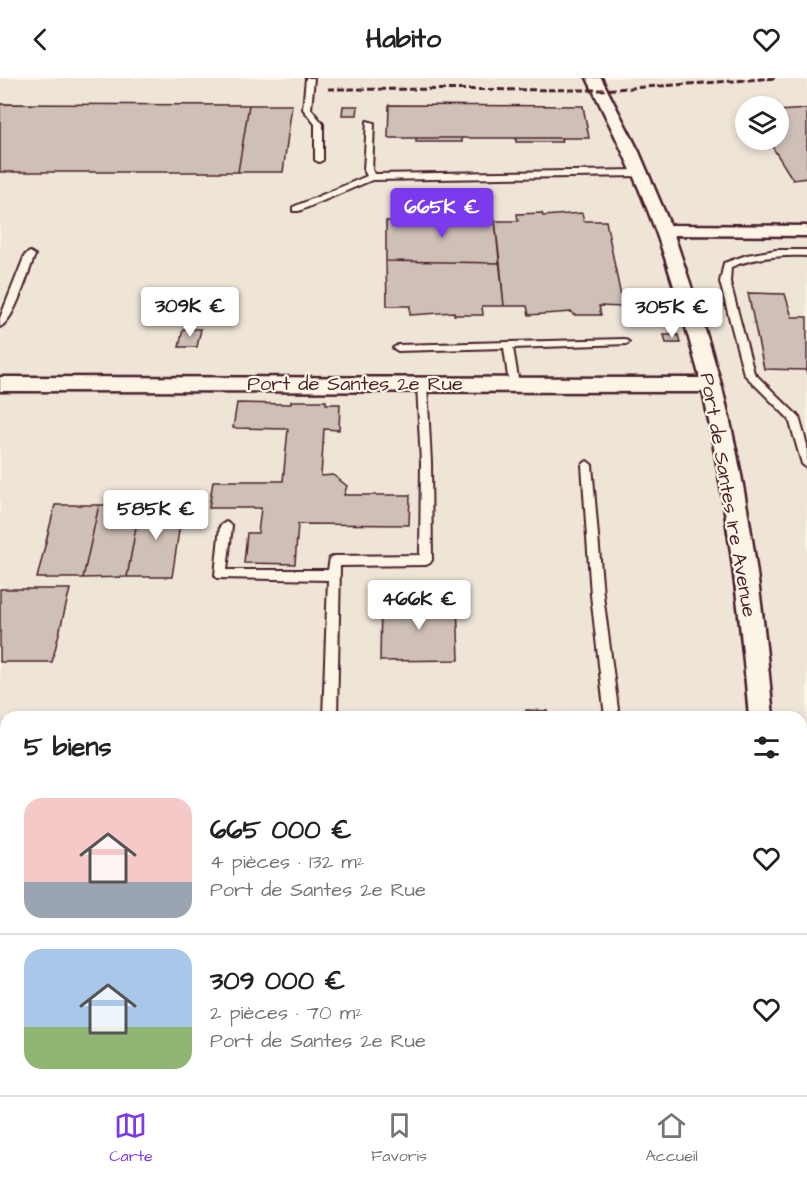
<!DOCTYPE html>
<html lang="fr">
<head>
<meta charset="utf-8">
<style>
	:root { --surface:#fff; --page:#f2f2f2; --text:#222; --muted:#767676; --line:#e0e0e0; --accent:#7c3aed }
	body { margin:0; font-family:"Architects Daughter",sans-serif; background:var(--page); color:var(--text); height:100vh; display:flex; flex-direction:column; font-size:22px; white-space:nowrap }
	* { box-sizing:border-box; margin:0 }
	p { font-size:20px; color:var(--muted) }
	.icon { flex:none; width:33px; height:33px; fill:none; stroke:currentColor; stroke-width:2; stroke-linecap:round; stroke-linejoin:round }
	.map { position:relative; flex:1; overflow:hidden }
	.panel { position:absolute; left:0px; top:633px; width:807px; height:384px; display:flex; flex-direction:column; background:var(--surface); border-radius:18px 18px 0 0; box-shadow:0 3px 9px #0003 }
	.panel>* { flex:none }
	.buttons { position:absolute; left:735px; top:18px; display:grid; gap:12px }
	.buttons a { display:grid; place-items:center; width:54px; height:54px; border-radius:50%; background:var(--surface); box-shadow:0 3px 9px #0003; font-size:30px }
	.price { position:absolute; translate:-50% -51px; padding:0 14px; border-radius:6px; background:#fff; color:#222; font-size:20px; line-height:39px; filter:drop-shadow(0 2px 3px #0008) }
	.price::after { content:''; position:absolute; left:50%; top:36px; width:18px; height:14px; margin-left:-9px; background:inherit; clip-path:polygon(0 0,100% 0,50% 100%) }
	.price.active { background:var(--accent); color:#fff }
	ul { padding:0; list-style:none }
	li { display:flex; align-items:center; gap:18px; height:150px; padding:0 24px }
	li+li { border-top:2px solid var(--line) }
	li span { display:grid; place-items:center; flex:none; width:168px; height:120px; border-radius:18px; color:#555 }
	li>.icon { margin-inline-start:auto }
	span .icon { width:72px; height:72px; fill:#fffc; stroke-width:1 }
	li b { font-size:26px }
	h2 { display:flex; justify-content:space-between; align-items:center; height:72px; padding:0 24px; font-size:26px }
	header { display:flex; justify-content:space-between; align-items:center; height:78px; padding:0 24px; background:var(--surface); font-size:27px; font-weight:700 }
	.dock { display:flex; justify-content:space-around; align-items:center; height:84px; border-top:2px solid var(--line); background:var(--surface); font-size:16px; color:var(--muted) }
	.dock a { display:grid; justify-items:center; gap:3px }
	.dock .active { color:var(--accent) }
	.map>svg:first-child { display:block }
	.built { fill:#eee5d7; fill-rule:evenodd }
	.building { fill:#cfc0b7; stroke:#4a1f2b; stroke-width:1.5 }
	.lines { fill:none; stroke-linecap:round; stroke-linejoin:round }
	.service-casing { stroke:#4a1f2b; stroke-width:4 }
	.minor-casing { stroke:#4a1f2b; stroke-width:5 }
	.service { fill:#fcf5e5; fill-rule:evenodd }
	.minor { fill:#fcf5e5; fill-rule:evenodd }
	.rail { stroke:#4a1f2b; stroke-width:3; stroke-dasharray:7 3; stroke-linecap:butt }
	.labels { text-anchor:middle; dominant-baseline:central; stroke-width:4.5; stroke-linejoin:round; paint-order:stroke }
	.street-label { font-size:20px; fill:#4a1f2b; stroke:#fcf5e5 }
</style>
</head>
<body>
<header><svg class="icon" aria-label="back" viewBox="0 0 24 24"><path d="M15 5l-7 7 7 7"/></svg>Habito<svg class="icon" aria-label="heart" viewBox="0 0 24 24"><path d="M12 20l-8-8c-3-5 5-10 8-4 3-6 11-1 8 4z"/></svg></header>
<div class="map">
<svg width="807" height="1017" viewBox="0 0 807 1017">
	<rect width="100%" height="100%" fill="#fcf5e5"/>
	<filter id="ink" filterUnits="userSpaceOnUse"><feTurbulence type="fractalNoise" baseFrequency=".0167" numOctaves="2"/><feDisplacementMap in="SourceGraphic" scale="12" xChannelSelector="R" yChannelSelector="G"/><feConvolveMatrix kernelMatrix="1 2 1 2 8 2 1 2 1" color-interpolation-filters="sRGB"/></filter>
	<g filter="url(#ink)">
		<path class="built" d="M0 0H807V1017H0ZM746 28H778V62H746ZM6 639H801V1011H6Z"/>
		<path class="building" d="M0 26 249 27 238 94H0Z
			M249 27H292L283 94H238Z
			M389 27 583 28 589 60H388Z
			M343 28H358L357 37H342Z
			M807 31V100L793 102 770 65 764 62H778V33Z
			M416 60H461L462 64H416Z
			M516 60H561L562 64H516Z
			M408 135H435V138L475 135 476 143H495L500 185 386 183V143H409Z
			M542 135 543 138 582 135 584 143H606L623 229 599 228 601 237H573L572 234 529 237 527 228H504L495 143H518L517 136Z
			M386 183 500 185 504 228H482L483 237H454V234L410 237V228H387Z
			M748 215 785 216 792 239H807V296L806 292 764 291Z
			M183 251H201L197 269H179Z
			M664 257H678L680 265H666Z
			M291 323H326V326H340L339 352 324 351 321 398 333 397 347 408 344 417H410L409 447 298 446 295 486 244 485 247 455H258L261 430H209L213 403H283L288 351 233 350 237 325 291 326Z
			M183 426 172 499H127L140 427Z
			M55 427H99L83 500H37Z
			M99 427H140L127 499 83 500Z
			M0 511H70L52 584H0Z
			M381 524H457L459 582 380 583Z
			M526 632 548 633 549 639H527Z
			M0 996H6V1011H17V1014H0Z"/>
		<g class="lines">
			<defs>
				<path id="service" d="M306 0H314L311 31 323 46V82L319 84 315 82V46L303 31Z
					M367 43 374 45 372 92 375 96 641 92 645 95 641 98 372 102 299 133H293V129L367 98 364 92Z
					M776 172H807V178C781 177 756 179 731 189L730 204 754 295 799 339 807 367V390L802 386 789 341 744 296 720 204 724 185 747 177Z
					M30 174 35 177C28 194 15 242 0 249V240L25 177Z
					M624 261 629 264 627 266 513 270 519 306 514 310 509 306 504 270 398 273 393 270 398 267Z
					M422 302 427 306 431 385 432 482 430 485 426 487 340 488 337 639H323L328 502 217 500 215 497 220 448 226 444 232 448 227 492H328L330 480 334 478 420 477 421 385 417 306Z
					M587 383 592 387 603 517 619 639H605L591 517 582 387Z
					M0 922H6V938H0Z
					M145 1011H161L160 1017H144Z
					M336 1011H352L351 1017H335Z
					M583 1011H599V1017H583Z
					M637 1011H653L652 1017H636Z"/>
				<path id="minor" d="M587 0H601L639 74 670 147 807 148V158L674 157C691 208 708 258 722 310 749 418 763 528 773 639H749C740 529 726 422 703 314L0 313V299L700 300C686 250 673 200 655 151 636 99 611 49 587 0Z
					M801 1010 802 1017H772L771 1011Z"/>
			</defs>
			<use href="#service" class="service-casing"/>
			<use href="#minor" class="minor-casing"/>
			<use href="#service" class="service"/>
			<use href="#minor" class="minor"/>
			<path class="rail" d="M328 11 601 12 777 0"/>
		</g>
	</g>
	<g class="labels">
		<g class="street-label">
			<text x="355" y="306">Port de Santes 2e Rue</text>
			<text transform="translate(728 417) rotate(80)">Port de Santes 1re Avenue</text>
		</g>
	</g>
</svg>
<div class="buttons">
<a><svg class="icon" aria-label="layers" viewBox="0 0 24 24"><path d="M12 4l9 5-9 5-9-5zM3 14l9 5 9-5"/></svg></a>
</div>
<b class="price active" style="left:442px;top:161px">665K €</b>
<b class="price" style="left:190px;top:260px">309K €</b>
<b class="price" style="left:672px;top:261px">305K €</b>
<b class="price" style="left:156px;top:463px">585K €</b>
<b class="price" style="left:419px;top:553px">466K €</b>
<section class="panel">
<h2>5 biens<svg class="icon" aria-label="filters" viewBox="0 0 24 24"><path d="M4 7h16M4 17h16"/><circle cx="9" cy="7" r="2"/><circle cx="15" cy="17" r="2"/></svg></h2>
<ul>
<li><span style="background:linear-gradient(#f6c9c9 70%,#9aa5b1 0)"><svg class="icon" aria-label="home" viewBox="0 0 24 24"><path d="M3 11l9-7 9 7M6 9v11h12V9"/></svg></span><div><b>665 000 €</b><p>4 pièces · 132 m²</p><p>Port de Santes 2e Rue</p></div><svg class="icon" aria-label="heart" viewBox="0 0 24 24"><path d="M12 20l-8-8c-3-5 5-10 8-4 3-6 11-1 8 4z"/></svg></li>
<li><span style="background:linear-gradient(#a9c7e8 65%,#8fb573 0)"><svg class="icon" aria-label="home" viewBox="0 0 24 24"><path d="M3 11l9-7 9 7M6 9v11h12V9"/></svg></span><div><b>309 000 €</b><p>2 pièces · 70 m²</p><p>Port de Santes 2e Rue</p></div><svg class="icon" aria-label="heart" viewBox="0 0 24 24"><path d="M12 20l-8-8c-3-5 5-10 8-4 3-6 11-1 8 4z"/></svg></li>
</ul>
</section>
</div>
<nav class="dock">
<a class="active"><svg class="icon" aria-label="map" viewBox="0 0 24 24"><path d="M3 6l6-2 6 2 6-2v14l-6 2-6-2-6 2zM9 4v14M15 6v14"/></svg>Carte</a>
<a><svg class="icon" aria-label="saved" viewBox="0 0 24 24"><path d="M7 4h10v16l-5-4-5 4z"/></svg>Favoris</a>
<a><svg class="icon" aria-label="home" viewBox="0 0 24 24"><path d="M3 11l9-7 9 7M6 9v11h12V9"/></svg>Accueil</a>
</nav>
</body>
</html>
